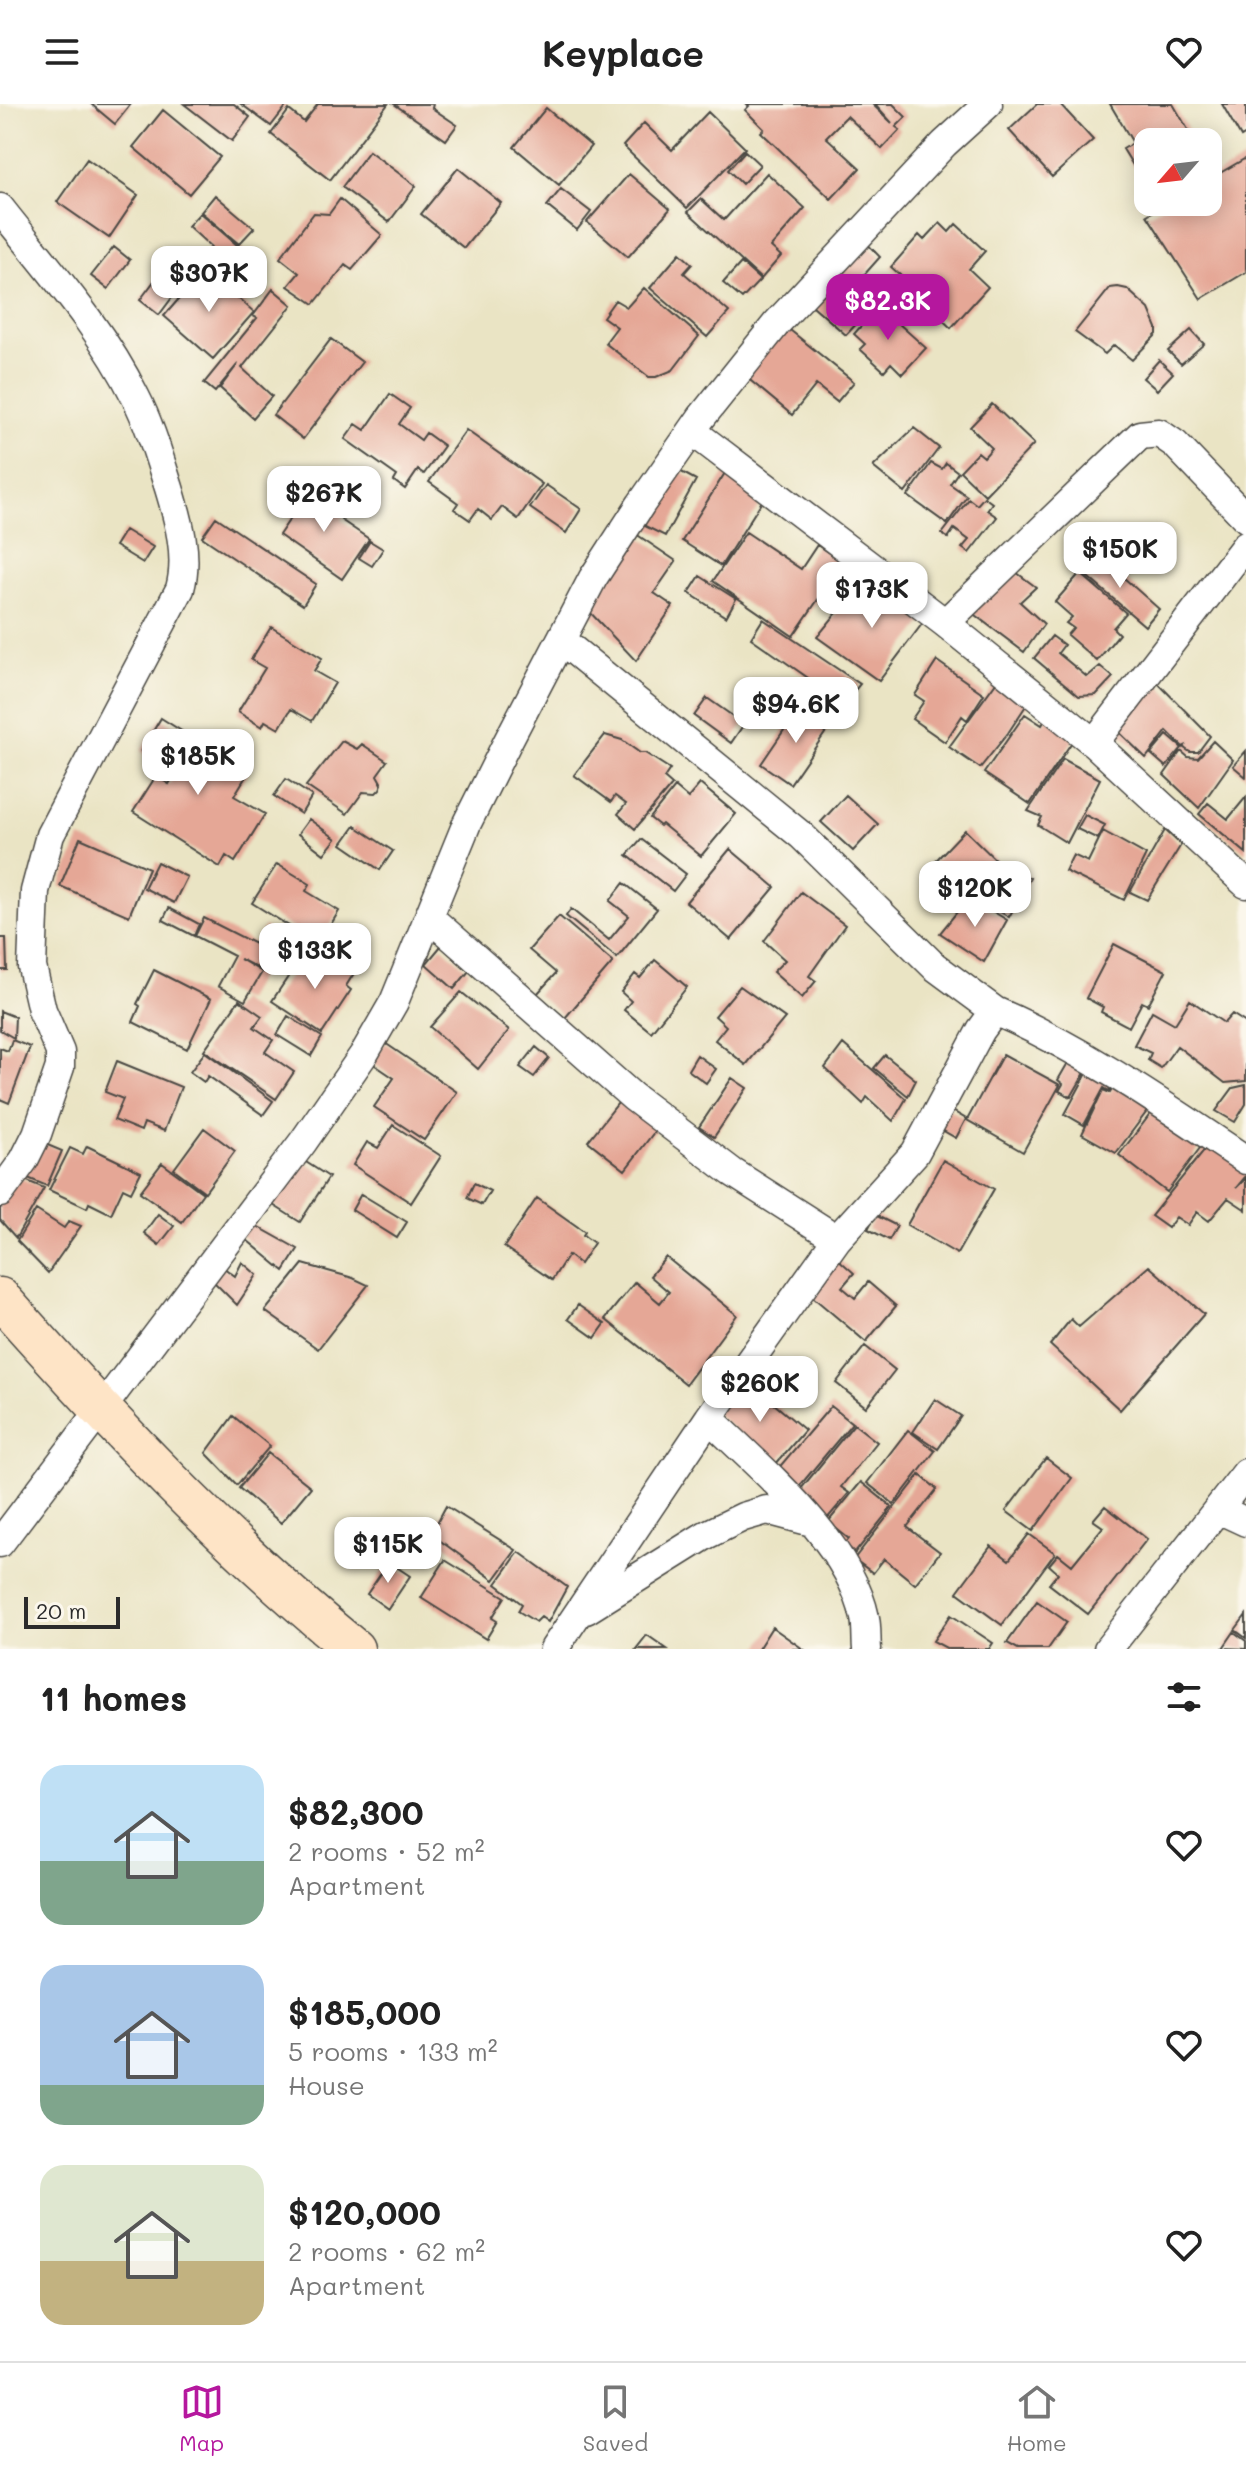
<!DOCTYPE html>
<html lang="en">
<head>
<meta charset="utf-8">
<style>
	:root { --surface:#fff; --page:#f2f2f2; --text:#222; --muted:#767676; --line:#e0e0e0; --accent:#b5179e }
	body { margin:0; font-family:Mali,sans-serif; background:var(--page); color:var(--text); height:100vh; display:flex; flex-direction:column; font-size:30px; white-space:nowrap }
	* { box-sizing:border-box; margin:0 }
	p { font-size:26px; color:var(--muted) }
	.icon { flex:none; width:44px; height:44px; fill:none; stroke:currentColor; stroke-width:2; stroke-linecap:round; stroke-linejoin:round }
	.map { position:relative; height:1545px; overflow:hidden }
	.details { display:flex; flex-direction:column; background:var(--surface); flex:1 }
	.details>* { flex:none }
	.needle { width:52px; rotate:242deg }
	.fabs { position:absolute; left:1134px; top:24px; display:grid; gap:16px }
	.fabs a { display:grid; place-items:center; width:88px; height:88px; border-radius:16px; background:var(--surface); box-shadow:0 4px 20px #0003; font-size:40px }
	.scale { position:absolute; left:24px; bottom:20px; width:96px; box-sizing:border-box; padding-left:8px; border:4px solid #2b2b2b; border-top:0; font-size:22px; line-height:28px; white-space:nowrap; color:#2b2b2b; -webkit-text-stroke:6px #fbf7ec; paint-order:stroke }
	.price { position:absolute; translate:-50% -68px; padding:0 18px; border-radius:16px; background:#fff; color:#222; font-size:26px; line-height:52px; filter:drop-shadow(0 2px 4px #0008) }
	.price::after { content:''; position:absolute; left:50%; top:48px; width:24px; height:18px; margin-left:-12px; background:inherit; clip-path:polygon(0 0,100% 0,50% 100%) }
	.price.on { background:var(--accent); color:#fff }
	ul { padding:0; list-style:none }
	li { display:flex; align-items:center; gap:24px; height:200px; padding:0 40px }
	li span { display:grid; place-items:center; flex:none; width:224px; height:160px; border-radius:24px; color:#555 }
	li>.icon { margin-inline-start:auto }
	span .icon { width:96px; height:96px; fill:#fffc; stroke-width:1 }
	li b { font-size:34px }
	h2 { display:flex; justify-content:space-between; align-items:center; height:96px; padding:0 40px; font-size:34px }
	header { display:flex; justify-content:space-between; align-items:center; height:104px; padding:0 40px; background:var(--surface); font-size:36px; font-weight:700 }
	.tabs { display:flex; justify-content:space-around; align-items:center; height:112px; border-top:2px solid var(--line); background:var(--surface); font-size:22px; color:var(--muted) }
	.tabs a { display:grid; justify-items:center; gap:4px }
	.tabs .on { color:var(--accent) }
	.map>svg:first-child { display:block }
	.building { fill:#e5a796 }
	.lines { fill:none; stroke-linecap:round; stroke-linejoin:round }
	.street-casing { stroke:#484742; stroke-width:31 }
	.secondary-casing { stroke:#484742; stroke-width:43 }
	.street { stroke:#fff; stroke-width:28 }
	.secondary { stroke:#fee4c6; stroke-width:40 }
</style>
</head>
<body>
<header><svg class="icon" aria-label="menu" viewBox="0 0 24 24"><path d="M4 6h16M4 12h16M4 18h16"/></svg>Keyplace<svg class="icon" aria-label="heart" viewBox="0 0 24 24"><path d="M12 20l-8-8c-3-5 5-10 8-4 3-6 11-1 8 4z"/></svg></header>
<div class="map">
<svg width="1246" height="1545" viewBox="0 0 1246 1545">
	<rect width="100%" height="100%" fill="#fbf7ec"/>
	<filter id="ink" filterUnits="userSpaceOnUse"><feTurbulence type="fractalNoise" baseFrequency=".0125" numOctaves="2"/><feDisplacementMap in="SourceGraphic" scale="16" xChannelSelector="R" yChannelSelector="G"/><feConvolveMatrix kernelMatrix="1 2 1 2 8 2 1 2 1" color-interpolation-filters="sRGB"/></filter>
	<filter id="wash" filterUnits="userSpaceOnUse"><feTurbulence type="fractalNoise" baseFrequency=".006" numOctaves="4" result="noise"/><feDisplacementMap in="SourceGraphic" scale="32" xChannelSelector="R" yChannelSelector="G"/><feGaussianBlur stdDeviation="1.8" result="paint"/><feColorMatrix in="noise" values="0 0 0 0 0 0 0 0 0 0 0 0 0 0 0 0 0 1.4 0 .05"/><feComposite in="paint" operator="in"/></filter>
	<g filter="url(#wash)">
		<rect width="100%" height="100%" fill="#eae4c4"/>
		<g id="blocks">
			<path class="building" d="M91 0H131L115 20Z
				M184 0H234L250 13 232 37Z
				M241 0H288L271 22Z
				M318 0H388L330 76 271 30 289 6 304 18Z
				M394 0H433L432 4 457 21 446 36Z
				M747 0H872L892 19 875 0H893L906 13 896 23 900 26 882 45 847 12 826 33 860 64 831 95 761 28 764 25 745 6 749 2Z
				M1037 0H1060L1093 36 1052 73 1009 26Z
				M1110 0H1173L1190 29 1175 38H1148V55L1134 63 1123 45 1133 39Z
				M1222 0H1246V30L1241 33Z
				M546 4 591 42 559 81 514 43Z
				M163 6 220 53 189 90 133 43Z
				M708 8 745 44 687 104 623 42 644 19 672 46Z
				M369 47 416 82 389 118 342 83Z
				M745 47 760 61 742 80 728 66Z
				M1246 54V168L1201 195 1147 111 1170 98H1208V76Z
				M87 55 138 91 109 134 57 98Z
				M458 64 501 99 464 144 421 110Z
				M767 69 805 104 771 143 781 152 761 175 688 108 701 95 724 116Z
				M629 70 670 105 628 153 587 118Z
				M561 85 591 108 577 126 547 102Z
				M215 91 254 124 239 140 201 108Z
				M340 95 382 131 352 166 345 161 314 200 288 182 299 169 280 154 314 109 329 110Z
				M200 109 245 148 232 163 220 153 210 165 200 156 211 143 188 122Z
				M940 119 949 128 956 120 985 147 969 165 988 183 951 224 931 205 926 211 909 195 917 186 891 163 919 131 924 136Z
				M854 126 880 153 840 198 860 216 846 231 804 194Z
				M114 143 130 156 108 185 91 172Z
				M680 149 692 160 684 169 729 208 707 233 650 184Z
				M741 159 760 176 742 195 723 179Z
				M205 165 254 208 213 255 164 212Z
				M158 172 177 187 159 211 140 196Z
				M1118 183 1127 185 1149 205 1157 224V230L1132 256 1114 241 1105 250 1075 228 1110 184Z
				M644 184 699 232 673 266 656 273H649L605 239 617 223 603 213 615 196 627 203Z
				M273 185 292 201 242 264 272 292 253 314 220 284 238 260 215 288 204 279 257 214 253 212Z
				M879 202 926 244 902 270 891 259 884 267 860 245 865 240 854 230Z
				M785 222 854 278 837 298 816 281 792 311 745 272Z
				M1191 226 1204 240 1181 260 1168 247Z
				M331 235 362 258 303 335 273 311Z
				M1159 256 1173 269 1157 286 1143 274Z
				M390 290 410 304 399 320 421 336 426 329 444 342 424 370 418 366 405 385 394 377 397 372 345 335 356 320 365 326Z
				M992 300 1034 340 985 391 960 367 978 348 984 353 992 344 970 323Z
				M914 324 939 344 905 389 873 363Z
				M466 326 542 380 518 415 502 403 492 416 478 405 470 416 454 405 458 399 429 378Z
				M931 359 942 365 946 359 958 368 950 380 967 392 947 420 908 392Z
				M674 364 696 376 665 432 643 421Z
				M725 369 764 394 721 462 682 437Z
				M546 381 581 405 566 429 530 404Z
				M311 384 346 408 341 416 369 435 342 475 279 431Z
				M984 393 992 399 987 406 997 413 969 449 962 444 969 436 954 425 948 434 942 430 969 395 977 401Z
				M216 413 316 480 303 501 202 433Z
				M125 426 153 443 143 459 115 442Z
				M633 428 676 457 654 489 673 502 636 557 586 504Z
				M746 428 801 465 817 441 843 459 793 532 713 477Z
				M370 437 383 445 372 462 359 454Z
				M1097 450 1159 505 1145 522 1082 468Z
				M1001 457 1036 483 1020 498 1044 520 1024 548 967 505Z
				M1080 469 1126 509 1113 524 1119 530 1097 557 1067 531 1073 524 1066 519 1072 513 1055 498Z
				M700 472 736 495 726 513 689 489Z
				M876 482 925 516 879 577 817 533 858 483 869 490Z
				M763 515 860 580 838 607 819 594 822 589 808 580 811 576 751 534Z
				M271 523 322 554 314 567 335 579 312 617 291 605 279 625 265 617 262 623 238 608 265 564 251 556Z
				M1052 532 1064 541 1058 549 1087 573 1100 562 1113 573 1096 591 1079 592 1034 554Z
				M937 557 984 590 967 616 962 612 945 638 912 615 924 597 915 591Z
				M1002 570 1031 594 1008 629 980 664 949 643Z
				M1151 572 1210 632 1198 648H1190L1184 644 1185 642 1183 643 1167 627 1146 654 1117 626Z
				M707 594 744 620 731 639 694 612Z
				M801 601 830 622 790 680 761 660Z
				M1050 608 1078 629 1030 700 984 669 1025 610 1042 621Z
				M161 614 248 669 234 692 265 710 235 758 226 752 220 763 133 708 156 672 169 680 176 668 141 647Z
				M605 631 622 636 640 649H645L670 665 664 674 672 681 635 725 618 710 626 700 615 692 611 698 574 671Z
				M1167 631 1182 644 1166 663 1151 650Z
				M342 637 357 645 362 640 387 657 377 671 382 680 380 685 376 689 363 688 347 710 306 682Z
				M1213 637 1233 656 1199 704 1164 671 1181 647 1188 653 1198 654Z
				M1246 647V673L1233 662Z
				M1063 655 1100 675 1067 739 1038 721 1042 713 1028 707Z
				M286 675 312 692 301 710 274 692Z
				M700 680 736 710 701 752 662 720 660 722 650 714 675 683 688 694Z
				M846 691 878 720 853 747 821 718Z
				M1246 693V749L1199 710 1208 699 1228 715Z
				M1085 711 1105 721 1098 735 1077 725Z
				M309 715 336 735 324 750 298 730Z
				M355 722 393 747 380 766 342 740Z
				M965 726 1007 767 983 792 968 777 950 796 923 770Z
				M1165 726 1181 741 1147 796 1130 788Z
				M1103 727 1146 751 1124 796 1065 767 1073 751 1088 758Z
				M80 734 149 764 129 812 60 782Z
				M641 735 686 770 673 787 627 751Z
				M730 745 775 783 731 836 686 798Z
				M157 758 187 773 174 799 144 784Z
				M277 760 310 780 306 787 339 807 325 830 316 824 310 835 252 799Z
				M1011 765 1030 774 1009 813 987 800Z
				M624 779 657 805 617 854 566 812 571 805 609 836 629 812 610 797Z
				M801 788 845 821 809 872 816 877 802 894 773 868 785 856 764 837Z
				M969 793 1007 816 984 858 940 829Z
				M169 804 199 820 194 832 163 816Z
				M559 812 613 858 565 914 537 890 556 869 529 846Z
				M204 814 255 840 264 823 281 831 263 867 240 855 262 868 245 897 218 882 234 852 195 832Z
				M0 834H6L7 866H0Z
				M1114 840 1166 867 1148 901 1142 898 1129 923 1101 908 1103 903 1086 894Z
				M441 842 469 867 454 885 426 860Z
				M304 849 328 865 336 853 356 866 346 882 351 886 322 930 272 897Z
				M655 856 687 883 651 928 624 906 631 897 621 888 635 870 640 874Z
				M154 866 211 895 187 945 133 918 140 902 137 900Z
				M740 882 785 914 746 961 715 936 726 922 715 912Z
				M461 888 509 926 478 965 430 923Z
				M239 896 262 912 254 923 273 936 265 948 294 968 276 995 204 946Z
				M1190 896 1224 919 1232 910 1246 919V977L1225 979 1177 942 1161 964 1148 956 1151 949 1134 941 1152 907 1175 920Z
				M0 907 15 913 14 934 0 926Z
				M288 912 322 933 311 952 277 931Z
				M12 936 30 943 9 999 0 995V944L8 947Z
				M385 939 457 988 424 1036 374 1003 394 974 372 959Z
				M843 940 906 995 893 1017 867 993 863 1000 825 964Z
				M536 943 549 954 534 973 520 963Z
				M205 948 273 997 263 1011 208 972 204 978 190 968Z
				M1003 950 1060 981 1023 1048 967 1016Z
				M1073 950 1090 960 1071 993 1059 987 1063 980 1058 976Z
				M697 951 716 965 706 979 688 966Z
				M885 951 916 976 908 992 874 964Z
				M117 957 181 983 164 1027 144 1019 141 1027 114 1016 123 995 105 988Z
				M1092 960 1116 974 1109 987 1104 984 1084 1021 1065 1010Z
				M732 974 747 984 714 1033 699 1023Z
				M1115 980 1151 1002 1116 1049 1082 1030 1103 986 1110 989Z
				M1246 981V1000L1235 1018 1216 1007 1233 984Z
				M622 994 658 1023 625 1066 588 1037Z
				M944 1002 966 1015 956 1034 933 1021Z
				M1155 1004 1203 1040 1167 1088 1119 1051Z
				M393 1021 441 1052 411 1099 353 1061 367 1038 378 1044Z
				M204 1024 235 1047 205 1088 174 1065Z
				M26 1032 62 1047 47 1082 11 1067Z
				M1209 1040 1246 1064V1072L1236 1084 1246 1074V1106L1228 1094 1209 1117 1197 1108 1188 1121 1176 1113 1168 1124 1151 1112Z
				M87 1042 141 1068 131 1088 123 1084 111 1110 89 1099 87 1104 49 1086 70 1044 83 1050Z
				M295 1051 329 1073 300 1118 265 1096Z
				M943 1056 994 1085 957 1150 907 1121Z
				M162 1059 203 1089 182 1118 140 1088Z
				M8 1069 44 1084 16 1134 0 1116V1087Z
				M474 1079 490 1087 482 1101 467 1094Z
				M361 1090 407 1118 397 1134 352 1106Z
				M537 1094 585 1128 583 1131 594 1139 580 1160 568 1151 552 1176 504 1143Z
				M36 1106 64 1124 69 1117 81 1122 48 1169 17 1137Z
				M158 1110 174 1122 159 1141 144 1129Z
				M875 1111 897 1122 889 1136 868 1125Z
				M239 1112 298 1145 284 1167 230 1122Z
				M666 1153 737 1211 686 1280 605 1215 635 1178 660 1199 669 1188 650 1172Z
				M837 1154 854 1169 842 1183 855 1194 868 1178 896 1202 866 1238 808 1189Z
				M216 1158 235 1172 242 1158 257 1171 237 1201 206 1170Z
				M303 1160 353 1174 368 1181 318 1245 265 1207Z
				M1149 1162 1204 1210 1120 1306 1050 1241 1071 1215 1079 1223Z
				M578 1201 605 1220 595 1234 568 1215Z
				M865 1242 895 1266 866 1303 836 1279Z
				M739 1281 762 1300 767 1294 805 1326 775 1361 715 1309Z
				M935 1295 961 1312 938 1345 913 1328Z
				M831 1302 852 1319 798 1384 776 1367Z
				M233 1312 270 1342 237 1381 206 1349Z
				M854 1320 877 1338 841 1383 849 1389 826 1416 800 1386Z
				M908 1326 935 1347 894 1400 867 1379Z
				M268 1349 311 1383 281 1419 239 1384Z
				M1046 1354 1072 1374 1033 1427 1006 1407Z
				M920 1371 937 1385 907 1423 940 1448 915 1480 884 1455 873 1469 854 1455Z
				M861 1378 892 1403 855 1449 845 1440 849 1435 828 1418Z
				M446 1402 516 1446 494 1476 431 1430Z
				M1105 1402 1147 1435 1088 1510 1049 1480 1058 1469 1049 1461 1058 1450 1072 1461 1103 1423 1093 1416Z
				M1029 1430 1055 1449 1002 1521 957 1488 991 1442 1009 1456Z
				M519 1448 567 1483 548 1518 541 1513 536 1518 518 1507 522 1500 496 1480Z
				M445 1456 505 1493 492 1514 497 1517 486 1535 421 1494Z
				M389 1458 410 1472 388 1505 367 1490Z
				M1037 1497 1067 1518 1048 1545H1018L1007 1539Z
				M951 1511 993 1539 989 1545H948L933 1537Z
				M1246 1511V1534L1235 1526Z
				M772 1523 803 1545H758Z
				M1234 1528 1246 1537V1545L1223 1544Z
				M647 1531 667 1545H636Z"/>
		</g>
	</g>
	<g filter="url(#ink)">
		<use href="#blocks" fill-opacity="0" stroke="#484742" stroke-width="2"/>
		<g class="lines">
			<defs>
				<path id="street" d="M0 104C47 164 101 223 135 292 150 321 159 353 169 384 179 417 189 452 180 485L50 731 35 787 32 863 42 906 60 948V963L37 1030 24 1056 0 1089
					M692 327 945 519 1094 639 1246 780
					M945 519 1140 331 1159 329 1175 340 1246 414
					M561 536 802 732 934 862 995 907
					M1094 639 1246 441
					M429 813 633 993 732 1068 837 1135
					M709 1314C763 1367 849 1437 865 1514 867 1524 866 1535 867 1545
					M1218 1405 1246 1418
					M0 1439 303 1038 364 950 394 898 467 719 507 639 593 474 641 400 701 314 777 219 944 40 988 0
					M586 1506 706 1431 743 1413 767 1406 812 1418
					M554 1545 709 1314 837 1135 915 1049 981 926 995 907C1085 946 1165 1002 1246 1056
					M1108 1545 1246 1369"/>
				<path id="secondary" d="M0 1194C110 1318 225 1440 354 1545"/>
			</defs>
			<use href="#street" class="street-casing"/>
			<use href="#secondary" class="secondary-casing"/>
			<use href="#street" class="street"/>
			<use href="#secondary" class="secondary"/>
		</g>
	</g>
</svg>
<div class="fabs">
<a><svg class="needle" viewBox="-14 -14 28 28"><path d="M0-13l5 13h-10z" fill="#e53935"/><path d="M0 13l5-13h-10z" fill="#767676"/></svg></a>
</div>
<div class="scale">20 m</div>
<b class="price" style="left:209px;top:210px">$307K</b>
<b class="price on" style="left:888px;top:238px">$82.3K</b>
<b class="price" style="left:324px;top:430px">$267K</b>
<b class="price" style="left:1120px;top:486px">$150K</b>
<b class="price" style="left:872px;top:526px">$173K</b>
<b class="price" style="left:796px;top:641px">$94.6K</b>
<b class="price" style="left:198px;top:693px">$185K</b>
<b class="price" style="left:975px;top:825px">$120K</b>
<b class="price" style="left:315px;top:887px">$133K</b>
<b class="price" style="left:760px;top:1320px">$260K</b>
<b class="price" style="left:388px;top:1481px">$115K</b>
</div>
<section class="details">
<h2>11 homes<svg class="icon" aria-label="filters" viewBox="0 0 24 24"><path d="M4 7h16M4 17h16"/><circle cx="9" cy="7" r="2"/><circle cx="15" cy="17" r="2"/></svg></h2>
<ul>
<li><span style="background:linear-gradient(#bfe0f5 60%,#7fa58c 0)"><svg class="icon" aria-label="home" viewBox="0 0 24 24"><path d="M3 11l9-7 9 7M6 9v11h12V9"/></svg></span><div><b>$82,300</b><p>2 rooms · 52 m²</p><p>Apartment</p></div><svg class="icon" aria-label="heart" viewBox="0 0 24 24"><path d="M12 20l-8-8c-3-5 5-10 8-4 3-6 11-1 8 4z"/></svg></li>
<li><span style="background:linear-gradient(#a9c7e8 75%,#7fa58c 0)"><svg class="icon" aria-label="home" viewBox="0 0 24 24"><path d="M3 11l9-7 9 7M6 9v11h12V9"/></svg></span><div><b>$185,000</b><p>5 rooms · 133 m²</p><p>House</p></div><svg class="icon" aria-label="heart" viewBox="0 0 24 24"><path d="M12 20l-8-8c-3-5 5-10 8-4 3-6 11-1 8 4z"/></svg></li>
<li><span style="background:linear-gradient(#dfe7d0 60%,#c2b280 0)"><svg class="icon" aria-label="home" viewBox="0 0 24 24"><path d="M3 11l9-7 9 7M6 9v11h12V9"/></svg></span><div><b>$120,000</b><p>2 rooms · 62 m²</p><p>Apartment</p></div><svg class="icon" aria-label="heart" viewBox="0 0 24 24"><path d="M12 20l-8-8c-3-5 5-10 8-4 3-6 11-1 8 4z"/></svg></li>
</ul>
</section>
<nav class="tabs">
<a class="on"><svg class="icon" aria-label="map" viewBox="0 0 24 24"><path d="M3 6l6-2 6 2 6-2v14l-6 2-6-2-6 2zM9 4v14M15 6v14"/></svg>Map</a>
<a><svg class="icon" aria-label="saved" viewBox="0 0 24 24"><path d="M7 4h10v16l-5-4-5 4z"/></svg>Saved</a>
<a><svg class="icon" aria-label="home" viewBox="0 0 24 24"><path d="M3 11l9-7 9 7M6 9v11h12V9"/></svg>Home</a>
</nav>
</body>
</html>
